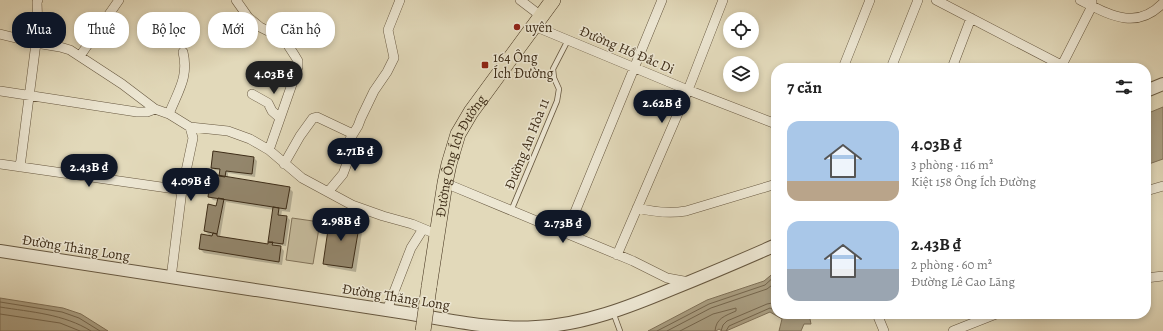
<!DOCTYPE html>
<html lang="vi">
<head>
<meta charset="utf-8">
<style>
	:root { --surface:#fff; --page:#f6f6f6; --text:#222; --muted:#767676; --accent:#111827 }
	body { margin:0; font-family:Alegreya,serif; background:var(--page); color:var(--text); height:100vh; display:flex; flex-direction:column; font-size:15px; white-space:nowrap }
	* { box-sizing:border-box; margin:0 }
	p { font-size:13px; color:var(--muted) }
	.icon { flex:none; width:22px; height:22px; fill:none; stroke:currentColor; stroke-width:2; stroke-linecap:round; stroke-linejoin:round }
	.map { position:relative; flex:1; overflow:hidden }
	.drawer { position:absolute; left:771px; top:63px; width:380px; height:256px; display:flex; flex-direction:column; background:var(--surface); border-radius:16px; box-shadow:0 2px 6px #0003 }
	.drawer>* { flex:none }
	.banner { position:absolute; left:12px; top:12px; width:380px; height:36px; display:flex; gap:8px }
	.fabs { position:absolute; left:723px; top:12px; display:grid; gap:8px }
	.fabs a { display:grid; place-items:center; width:36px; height:36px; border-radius:50%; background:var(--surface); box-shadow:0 2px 6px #0003; font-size:20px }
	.price { position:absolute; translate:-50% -34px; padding:0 9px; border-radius:14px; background:var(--accent); color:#fff; font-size:13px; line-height:26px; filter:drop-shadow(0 1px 2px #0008) }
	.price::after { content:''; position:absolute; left:50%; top:24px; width:12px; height:9px; margin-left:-6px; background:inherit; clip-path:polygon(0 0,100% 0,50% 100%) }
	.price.active { background:#222; color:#fff }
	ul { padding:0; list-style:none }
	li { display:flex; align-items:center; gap:12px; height:100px; padding:0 16px }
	li span { display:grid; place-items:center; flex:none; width:112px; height:80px; border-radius:12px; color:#555 }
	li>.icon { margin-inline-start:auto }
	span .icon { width:48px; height:48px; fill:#fffc; stroke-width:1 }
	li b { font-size:17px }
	h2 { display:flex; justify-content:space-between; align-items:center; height:48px; padding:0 16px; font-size:17px }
	.chip { padding:0 14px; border-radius:16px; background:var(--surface); box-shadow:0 2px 6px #0003; font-size:14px; line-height:36px }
	.chip.active { background:var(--accent); color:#fff }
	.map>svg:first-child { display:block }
	.green { fill:#c6bc9e; stroke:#82745b }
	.water { fill:#aa9f83; stroke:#7f7158 }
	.shadow { fill:#0003; fill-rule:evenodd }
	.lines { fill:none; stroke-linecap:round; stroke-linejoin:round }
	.shore { stroke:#74664e; stroke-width:1 }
	.building { fill:#93866c; stroke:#3e2d18 }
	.service-casing { stroke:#675840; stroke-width:6 }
	.minor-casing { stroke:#675840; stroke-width:10 }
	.tertiary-casing { stroke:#675840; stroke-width:14 }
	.primary-casing { stroke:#3e2d18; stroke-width:16 }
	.service { stroke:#ece6d2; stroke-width:4.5 }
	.minor { stroke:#ece6d2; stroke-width:9 }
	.tertiary { stroke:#ece6d2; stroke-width:12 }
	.primary { stroke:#e2d9ba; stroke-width:15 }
	.primary-bridge-casing { stroke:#3e2d18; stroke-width:16; stroke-linecap:butt }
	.primary-bridge { stroke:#e2d9ba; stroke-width:15 }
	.poi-dot { fill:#8f2418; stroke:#ece6d2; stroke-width:1.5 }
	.labels { text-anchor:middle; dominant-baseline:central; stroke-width:3; stroke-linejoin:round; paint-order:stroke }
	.poi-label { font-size:14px; fill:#3e2d18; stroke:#ece6d2; text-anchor:start }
	.street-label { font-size:14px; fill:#3e2d18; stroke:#ece6d2 }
</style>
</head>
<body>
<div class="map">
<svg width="1163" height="331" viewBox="0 0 1163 331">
	<rect width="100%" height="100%" fill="#e2d9ba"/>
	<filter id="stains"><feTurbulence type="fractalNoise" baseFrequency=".005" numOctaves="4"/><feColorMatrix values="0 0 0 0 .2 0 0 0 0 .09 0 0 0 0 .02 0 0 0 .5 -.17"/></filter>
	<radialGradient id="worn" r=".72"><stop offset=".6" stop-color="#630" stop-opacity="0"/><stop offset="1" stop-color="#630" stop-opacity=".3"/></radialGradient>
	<path class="green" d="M292 218 320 222 313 264 286 260Z"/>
	<path class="water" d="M1163 107V159L1146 165V114Z
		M776 271V314H809L811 324H804L801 331H779L782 319 770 312 726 331H722L719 329 716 331H648L707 300 764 281Z
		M0 298 63 308 81 314 108 331H0Z"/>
	<path class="shadow" d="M254 158 257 161 255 177 228 173V178L289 188 293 192 290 212 282 211 281 216 287 217 290 220 286 246 279 245 284 251 282 265 204 253 200 249 210 236 205 231 217 207 218 201 213 200 209 196 220 177 221 171 215 170 212 167ZM226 202 274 210 268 245 220 237Z
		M359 222 363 226 356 272 328 267 324 263Z"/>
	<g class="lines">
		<path class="shore" d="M0 302 62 312 79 318 100 331
			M0 307C31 312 64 314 91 331
			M0 314 60 323 80 331
			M657 331 709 304 765 285 776 275
			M667 331 711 308 767 289 776 282
			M680 331 713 314 736 308V311C725 316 716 318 715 331
			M721 331 723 325 727 321 767 304 772 303 776 305
			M726 331 729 326 770 308 776 311"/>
	</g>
	<path class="building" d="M213 151 254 157 252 174 226 171 225 177 219 176 220 169 211 168Z
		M211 174 290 187 286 209 208 197Z
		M218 198 224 199 217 234 204 231 208 204 216 206Z
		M273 207 279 208 278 215 287 216 283 244 268 242Z
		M330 216 360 221 352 268 323 264Z
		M213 233 217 234V236L268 244V242H273L272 245 281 246 279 262 199 249 201 234 212 236Z"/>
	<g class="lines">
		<defs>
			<path id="service" d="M511 211 557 101 559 89 554 78 553 69 568 40
				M613 312 620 331"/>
			<path id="minor" d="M236 0 248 17 260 27 284 39 295 56 298 61V67L269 150
				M520 0 541 16
				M936 0 1067 68
				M1080 0C1110 15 1136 31 1163 3
				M534 26 688 90 776 124
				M0 34 36 43 60 47 70 50 122 84 155 109 169 114 190 127 228 131 250 139 269 150 302 178 352 205 383 216 412 224 436 234
				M80 56 119 0
				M1062 65 1092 6V1
				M843 68 870 0
				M891 68 918 0
				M952 68 971 18
				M0 91 137 112H147L155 109
				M252 94 268 103 272 111 280 118
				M169 114C178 91 189 77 183 52
				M0 164 182 190
				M284 164 300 136 313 118 317 117 353 134
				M20 167 36 43 38 29 37 2 38 0
				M445 183 633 261 667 278 689 282
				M1146 191 1163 186
				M328 192 343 174 349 158 350 139 358 126 361 118 374 91 387 72 394 58 388 30 400 0
				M637 208C654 212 669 214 686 211L776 184
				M566 234 662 0
				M617 255 688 90 723 0
				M171 278 182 190 193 138 190 127
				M1146 278 1163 276
				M387 310 411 248 423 229
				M877 314 884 331
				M953 331 996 314"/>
			<path id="tertiary" d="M1146 91 1163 84
				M0 251 406 313C449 320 492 330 536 327 583 325 629 307 672 289 707 275 742 260 776 245"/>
			<g id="primary">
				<path id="s1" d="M429 287 445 183 449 164 458 134 471 112 553 0"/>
			</g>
		</defs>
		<use href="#service" class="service-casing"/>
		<use href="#minor" class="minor-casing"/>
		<use href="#tertiary" class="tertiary-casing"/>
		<use href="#primary" class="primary-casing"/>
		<use href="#service" class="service"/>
		<use href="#minor" class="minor"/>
		<use href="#tertiary" class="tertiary"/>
		<use href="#primary" class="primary"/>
		<defs>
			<path id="primary-bridge" d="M423 331 429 287"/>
		</defs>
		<use href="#primary-bridge" class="primary-bridge-casing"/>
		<use href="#primary-bridge" class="primary-bridge"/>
	</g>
	<g class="poi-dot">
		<circle cx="517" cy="27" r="4"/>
		<rect x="481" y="61" width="8" height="8" rx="2"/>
	</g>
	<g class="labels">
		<g class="poi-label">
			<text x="525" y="27">uyên</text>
			<text x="493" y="57">164 Ông<tspan x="493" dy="16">Ích Đường</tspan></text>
		</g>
		<g class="street-label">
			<text transform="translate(627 50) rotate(23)">Đường Hồ Đắc Di</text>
			<text transform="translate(527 144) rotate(-68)">Đường An Hòa 11</text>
			<text stroke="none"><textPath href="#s1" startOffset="136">Đường Ông Ích Đường</textPath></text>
			<text transform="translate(76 248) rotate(9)">Đường Thăng Long</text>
			<text transform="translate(396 297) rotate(9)">Đường Thăng Long</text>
		</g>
	</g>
	<rect width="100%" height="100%" filter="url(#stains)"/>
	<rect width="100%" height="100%" fill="url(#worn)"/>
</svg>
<div class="fabs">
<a><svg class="icon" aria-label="locate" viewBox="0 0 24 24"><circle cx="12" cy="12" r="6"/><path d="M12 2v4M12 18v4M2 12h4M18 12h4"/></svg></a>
<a><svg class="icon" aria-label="layers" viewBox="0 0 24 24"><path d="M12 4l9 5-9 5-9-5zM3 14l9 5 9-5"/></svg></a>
</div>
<b class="price active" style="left:274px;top:95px">4.03B ₫</b>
<b class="price" style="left:662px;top:124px">2.62B ₫</b>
<b class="price" style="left:355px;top:172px">2.71B ₫</b>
<b class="price" style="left:89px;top:188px">2.43B ₫</b>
<b class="price" style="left:191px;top:202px">4.09B ₫</b>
<b class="price" style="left:341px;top:242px">2.98B ₫</b>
<b class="price" style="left:563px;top:244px">2.73B ₫</b>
<div class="banner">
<a class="chip active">Mua</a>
<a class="chip">Thuê</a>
<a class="chip">Bộ lọc</a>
<a class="chip">Mới</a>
<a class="chip">Căn hộ</a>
</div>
<section class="drawer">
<h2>7 căn<svg class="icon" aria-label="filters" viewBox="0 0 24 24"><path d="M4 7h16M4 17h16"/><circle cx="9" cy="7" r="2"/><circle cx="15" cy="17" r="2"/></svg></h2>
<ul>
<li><span style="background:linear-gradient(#a9c7e8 75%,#b9a48a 0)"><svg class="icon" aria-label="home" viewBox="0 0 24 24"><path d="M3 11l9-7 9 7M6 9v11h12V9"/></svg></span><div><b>4.03B ₫</b><p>3 phòng · 116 m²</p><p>Kiệt 158 Ông Ích Đường</p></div></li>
<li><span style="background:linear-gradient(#a9c7e8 60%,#9aa5b1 0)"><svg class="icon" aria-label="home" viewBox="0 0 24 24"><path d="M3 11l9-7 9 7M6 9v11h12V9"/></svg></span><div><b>2.43B ₫</b><p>2 phòng · 60 m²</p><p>Đường Lê Cao Lãng</p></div></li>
</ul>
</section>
</div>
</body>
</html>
